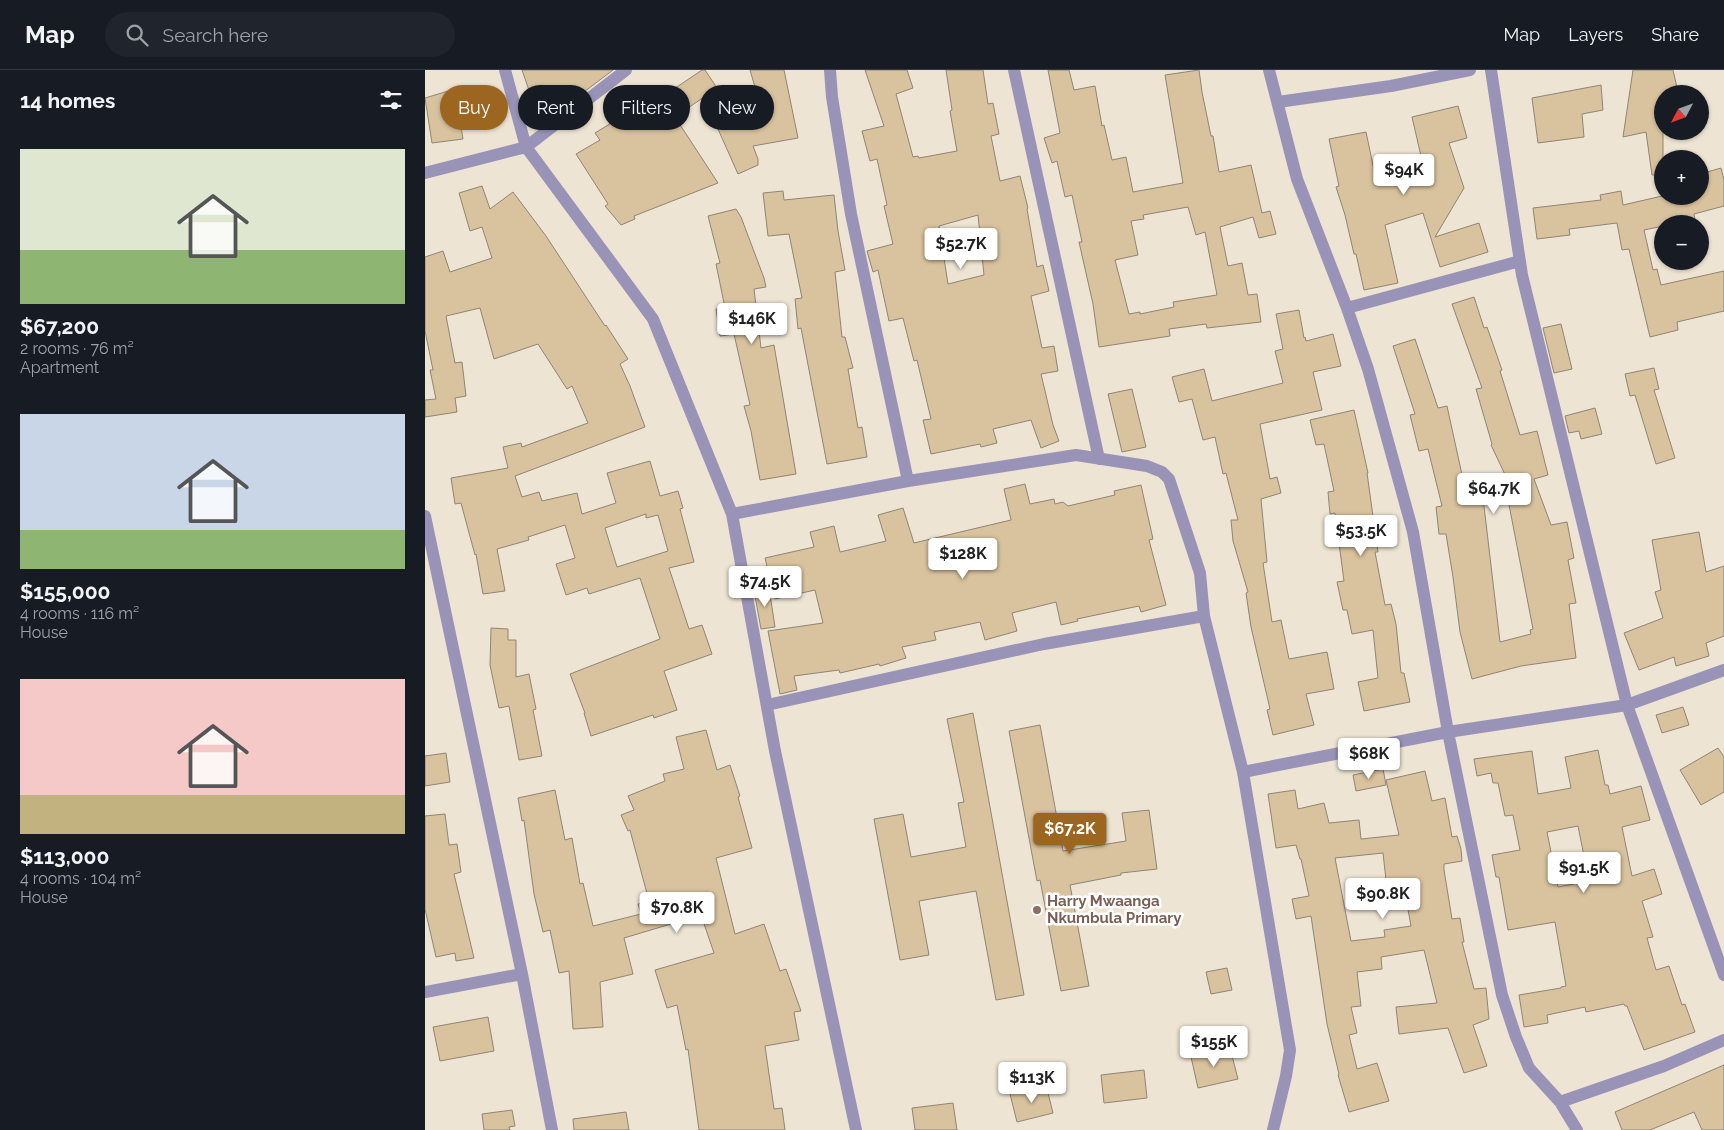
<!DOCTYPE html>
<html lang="en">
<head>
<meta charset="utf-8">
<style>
	:root { --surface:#171b24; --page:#20242c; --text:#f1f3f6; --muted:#9ea1a6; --line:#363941; --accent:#9d6620 }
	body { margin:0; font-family:Raleway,sans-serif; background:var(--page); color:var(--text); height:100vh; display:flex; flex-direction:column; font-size:19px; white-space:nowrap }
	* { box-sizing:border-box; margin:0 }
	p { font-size:16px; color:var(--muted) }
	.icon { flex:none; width:28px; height:28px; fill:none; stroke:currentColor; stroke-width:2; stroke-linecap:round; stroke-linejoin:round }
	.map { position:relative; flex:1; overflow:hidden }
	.drawer { display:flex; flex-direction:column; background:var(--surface); width:425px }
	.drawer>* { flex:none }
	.banner { position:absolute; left:15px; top:15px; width:475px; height:45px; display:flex; gap:10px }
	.needle { width:32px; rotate:229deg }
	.buttons { position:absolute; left:1229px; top:15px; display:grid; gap:10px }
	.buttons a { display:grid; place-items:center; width:55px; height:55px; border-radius:50%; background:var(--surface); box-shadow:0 1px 4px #0004; font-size:25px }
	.price { position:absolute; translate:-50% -42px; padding:0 11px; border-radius:5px; background:#fff; color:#222; font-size:16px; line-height:32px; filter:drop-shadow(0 1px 2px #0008) }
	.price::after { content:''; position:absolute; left:50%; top:30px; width:15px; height:11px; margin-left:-8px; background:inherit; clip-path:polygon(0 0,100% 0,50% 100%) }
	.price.active { background:var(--accent); color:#fff }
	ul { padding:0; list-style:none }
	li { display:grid; align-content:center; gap:10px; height:265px; padding:0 20px }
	li span { display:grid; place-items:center; height:155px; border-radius:0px; color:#555 }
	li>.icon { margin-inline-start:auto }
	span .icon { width:90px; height:90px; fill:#fffc; stroke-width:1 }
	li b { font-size:21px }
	h2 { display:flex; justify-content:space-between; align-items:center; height:60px; padding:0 20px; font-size:21px }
	.chip { padding:0 18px; border-radius:22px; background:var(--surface); box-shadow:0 1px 4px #0004; font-size:18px; line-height:45px }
	.chip.active { background:var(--accent); color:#fff }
	header { display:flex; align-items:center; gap:30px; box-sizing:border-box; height:70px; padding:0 25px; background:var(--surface); border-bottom:1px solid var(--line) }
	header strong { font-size:24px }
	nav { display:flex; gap:28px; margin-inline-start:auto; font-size:18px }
	.search { width:350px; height:45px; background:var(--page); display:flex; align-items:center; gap:12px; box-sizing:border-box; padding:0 18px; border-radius:28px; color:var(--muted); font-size:19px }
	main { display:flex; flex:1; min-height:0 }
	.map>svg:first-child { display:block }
	.building { fill:#d9c29e; stroke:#8f8575; fill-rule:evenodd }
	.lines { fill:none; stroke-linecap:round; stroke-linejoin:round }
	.minor { stroke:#9994b7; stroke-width:12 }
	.education-dot { fill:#8d6e63; stroke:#fff; stroke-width:2 }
	.labels { text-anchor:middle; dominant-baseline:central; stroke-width:5; stroke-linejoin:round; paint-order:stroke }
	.education-label { font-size:15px; font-weight:bold; fill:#785e54; stroke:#fff; text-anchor:start }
</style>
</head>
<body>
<header>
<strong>Map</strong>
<div class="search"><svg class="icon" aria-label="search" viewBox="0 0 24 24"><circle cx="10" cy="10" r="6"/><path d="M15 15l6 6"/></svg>Search here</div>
<nav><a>Map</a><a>Layers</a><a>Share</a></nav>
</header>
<main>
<section class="drawer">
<h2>14 homes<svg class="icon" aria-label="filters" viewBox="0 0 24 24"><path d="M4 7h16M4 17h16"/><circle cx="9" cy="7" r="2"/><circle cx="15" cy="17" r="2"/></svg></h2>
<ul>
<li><span style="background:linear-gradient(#dfe7d0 65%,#8fb573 0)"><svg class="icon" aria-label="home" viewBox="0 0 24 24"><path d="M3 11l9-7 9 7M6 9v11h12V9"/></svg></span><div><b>$67,200</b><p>2 rooms · 76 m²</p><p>Apartment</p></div></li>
<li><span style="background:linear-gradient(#c9d6e8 75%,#8fb573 0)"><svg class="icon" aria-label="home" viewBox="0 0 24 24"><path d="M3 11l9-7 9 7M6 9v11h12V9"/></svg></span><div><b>$155,000</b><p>4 rooms · 116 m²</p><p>House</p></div></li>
<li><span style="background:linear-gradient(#f6c9c9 75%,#c2b280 0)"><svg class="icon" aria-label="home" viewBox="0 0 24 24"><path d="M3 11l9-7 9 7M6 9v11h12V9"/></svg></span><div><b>$113,000</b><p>4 rooms · 104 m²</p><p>House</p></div></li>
</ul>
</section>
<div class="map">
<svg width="1299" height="1060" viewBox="0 0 1299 1060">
	<rect width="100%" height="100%" fill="#eee4d3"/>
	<path class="building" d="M97 0H188L118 53 107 29Z
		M277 0H280L292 18 250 47 293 113 209 146 210 149 196 155 180 136 183 134 151 84 175 70 170 63 206 41 205 40 234 22 237 27Z
		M325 0H359L373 68 328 76 333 89V95L313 104 293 59 337 41Z
		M440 0H482L488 18 471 24 488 87 493 86 494 88 532 81 525 41 527 40 521 0H558L563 34 568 33 574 64 566 66 575 111 595 106 603 138 602 139 612 197 618 195 624 221 606 226 617 278 629 276 633 301 616 304 628 355 634 371 616 378 606 350 568 359 572 373 556 377 555 374 506 384 498 350 506 349 492 290 489 291 478 248 464 251 453 200 448 202 442 181 468 174 459 136 462 135 452 89 445 91 437 61 459 56ZM553 145 559 205 523 214 514 156Z
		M623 0H644L649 20 670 16 677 56 679 55 687 90 701 87 708 122 758 113 740 5 774 0 777 22 786 66H788L794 102 826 95 837 143 845 141 851 164 834 168 828 147 795 157 803 196 817 193 823 225 832 224 836 252 782 258 781 254 744 259 745 266 674 277 668 234 654 172H657L647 125 640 127 632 91 627 93 619 68 635 63ZM763 137 771 165 780 162 792 225 748 232 749 237 715 244V242L704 244 690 190 713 185 706 151 719 149 718 145Z
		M1208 0H1248L1253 22 1238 24V105H1227L1221 62 1198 67Z
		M1176 15 1178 40 1157 44 1159 67 1113 73 1107 28Z
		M30 19 38 69 7 73 0 28Z
		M1033 36 1042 68 1024 73 1039 118 1010 167 1054 153 1063 182 1015 197 998 143 960 155 973 213 939 220 931 184H929L920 145 911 117 914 116 904 69 941 62 949 100 996 86 987 47Z
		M1296 98 1299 110V136L1269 144 1270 149 1248 154H1238V156L1219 160 1228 200 1232 199 1236 215 1299 201V241L1252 252 1253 260 1225 267 1204 179 1197 180 1192 153 1144 159 1145 165 1112 169 1108 138 1176 130 1175 125 1196 121 1198 135 1237 126H1275V104Z
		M57 116 65 139 88 122 121 166 180 256 181 255 203 289 195 294 205 316 220 357 90 406 97 427 114 422 117 431 152 423 157 444 191 433 182 403 225 391 235 426 253 421 258 438 255 439 269 492 244 498 264 559 277 555 287 584 239 601 252 640 229 648 228 645 166 666 159 643H160L145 604 235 569 215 508 164 524 162 518 141 525 131 494 150 488 140 455 103 467 104 470 72 479 80 521 58 524 51 484 50 485 36 433 30 434 26 408 83 398 78 377 96 373 97 377 163 353 147 316 142 319 113 274 69 289 55 238 21 246 30 293 37 292 41 326 30 328 32 342 0 347V330L11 329 5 300H8L0 261V187L18 181 25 202 67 188 57 157 45 161 34 123ZM221 444V448L233 445 243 481 192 497 180 458Z
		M358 121 359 130 409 125 413 161 420 200 410 202 417 267H420L428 298 423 299 433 358 437 357 442 387 402 394 376 258 373 259 370 229 377 228 364 164 343 166 338 123Z
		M311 139 316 147 339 208 341 217 329 219 336 278 349 275 371 404 335 410 326 361 319 336 325 335 309 264 295 266 291 239 300 238 291 194 295 193 283 146Z
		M1049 227 1059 258 1062 257 1077 300 1075 301 1095 365 1112 361 1123 405 1109 409 1126 455 1142 452 1149 488 1143 490 1151 533 1144 534 1151 588 1096 596 1047 609 1035 562 1028 507 1021 464H1014L1011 437 1017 436 1003 379 994 381 985 345 990 344 968 276 990 269 1013 338 1022 336 1041 423 1057 419 1075 572 1106 564 1105 560 1108 559 1080 414 1084 413 1066 375 1067 374 1051 319 1057 318 1027 234Z
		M874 240 879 268 880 267 881 271 908 264 916 296 888 302 897 340 835 354 845 409 852 407 856 423 836 429 842 492 838 493 847 552 856 550 864 589 902 582 909 619 881 624 889 655 848 665 842 640 845 639 826 557 821 523 823 522 808 471 806 450H813L801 403 798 404 790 367 778 370 767 329 754 332 747 307 779 299 787 331 858 313 850 281 858 279 851 244Z
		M1136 254 1147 299 1129 303 1118 258Z
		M1229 298 1234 319 1229 320 1250 388 1231 394 1210 325 1205 326 1200 304Z
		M707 319 721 377 697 382 683 324Z
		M1170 338 1177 364 1156 369 1154 361 1144 363 1140 346Z
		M929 340 943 403H942L953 482H950L960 535 966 534 971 554 976 603H979L985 632 939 641 933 612 953 608 948 560 927 564 922 540H918L912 512 919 511 910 443 905 444 903 422 909 421 899 374 891 375 885 350Z
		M600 414 605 434 629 429 630 434 638 432 643 436 690 425 689 421 716 415 728 469 724 470 741 535 716 542 714 536 652 549 653 551 636 555 631 532 587 543 592 561 560 570 555 552 509 562 511 570 477 577 481 588 455 596 454 594 415 603 414 600 369 606 372 620 355 624 343 561 398 553 390 520 350 529 340 488 389 477 385 462 409 456 415 482 461 471 453 445 478 438 489 473 586 450 579 419Z
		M1274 462 1281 502 1299 496V566L1281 573 1284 586 1251 596 1249 587 1214 600 1199 563 1238 548 1230 522 1236 520 1227 470Z
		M344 518 350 557 336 559 329 520Z
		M66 558 83 559V570H91V607L104 604 111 639 108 640 117 686 94 690 84 636 74 638 65 595Z
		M1258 637 1264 655 1237 663 1231 645Z
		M548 643 599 925 571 930 551 821 494 831 504 885 475 890 449 749 478 744 486 787 541 777 533 733 539 732 522 649Z
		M615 655 638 781 701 771 697 743 724 740 732 799 696 803V805L645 815 664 916 636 921 615 810 612 811 584 661Z
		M281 660 292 700 305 695 315 726 313 727 327 778 291 788 310 864 339 854 355 901 361 899 376 941 369 942 374 970 340 976 349 1039 357 1038 360 1060H274L263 979 261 980 252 935 242 938 230 900 289 883 276 845 199 868 208 904 175 912 178 957 148 959 144 901 134 903 125 860 118 862 109 824 99 750 97 751 93 728 130 720 140 770 147 768 155 814 158 813 168 856 216 844 213 834 224 831 205 760 203 761 196 745 209 740 203 726 240 711 238 704 259 699 251 667Z
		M1293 678 1299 687V722L1276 735 1255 700Z
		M1173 680 1180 715H1183L1185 724 1216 716 1225 750 1197 757 1207 806 1229 799 1237 824 1217 831 1228 867 1222 868 1231 900 1244 896 1257 935 1260 934 1270 962 1219 980 1202 936H1200L1199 934 1161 942 1160 937 1122 945 1123 953 1099 957 1094 925 1136 918V917L1141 916 1130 852 1083 860 1074 807H1071L1067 785 1095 780 1088 745 1080 746 1073 713H1068L1066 703 1052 706 1049 689 1107 681 1113 724 1146 718 1140 687ZM1153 756 1164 811 1133 817 1122 762Z
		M21 683 25 712 0 716V686Z
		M958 699 961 715 931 721 928 705Z
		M1000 701 1007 731 1020 728 1027 767 1032 766 1036 779 1037 791 1019 794V800L1027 849 1035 848 1039 872H1037L1049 919 1061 918 1064 949 1048 955 1062 996 1039 1003 1023 958 974 964 971 937 1012 933 999 880 956 887 957 899 932 902 936 936 926 937 932 963 924 965 932 999 952 993 964 1031 924 1042 913 1005 914 1004 902 954 886 846 871 849 867 829 884 826 876 789H875L871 775 851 778 843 724 870 720 873 739 899 733 904 753 934 750 936 769 974 765 961 710ZM958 783 962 819 979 818 986 856 959 860 960 867 926 871 910 788Z
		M20 744 24 775 32 774 36 802 29 804 49 888 31 891 30 883 11 887 0 839V746Z
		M802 898 807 920 786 924 781 902Z
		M63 947 69 981 15 991 8 957Z
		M805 978 813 1009 773 1018 766 987Z
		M1299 995V1060H1277L1269 1042 1225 1060H1197L1190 1042Z
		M719 1000 722 1028 679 1033 676 1005Z
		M621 1015 628 1043 592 1052 585 1024Z
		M528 1033 532 1060H490L487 1038Z
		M87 1040 90 1056 84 1057 85 1060H59L57 1044Z
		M201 1042 204 1060H149L148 1049Z"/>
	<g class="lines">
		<path class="minor" d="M80 0 101 77 228 249 307 444 350 681 431 1060
			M405 0 407 27 426 144 483 411
			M589 0 674 389
			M844 0 872 109 922 238 943 299 988 462 1023 662 1077 925 1091 967 1104 998 1135 1032 1152 1060
			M1066 0 1097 205 1202 635 1299 905
			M853 32 966 16 1045 0
			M0 103 101 77 201 0
			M922 238 1095 191
			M307 444 483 411 651 385 722 396 737 402 744 409 775 503 779 546
			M0 446 97 904 127 1060
			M342 635 619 574 779 546 818 702 865 980 861 1006 848 1060
			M818 702 1023 662 1202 635 1299 600
			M0 922 97 904
			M1135 1032 1239 996 1299 970"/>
	</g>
	<circle class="education-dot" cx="612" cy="840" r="5"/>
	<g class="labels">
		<g class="education-label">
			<text x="622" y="831">Harry Mwaanga<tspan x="622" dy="17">Nkumbula Primary</tspan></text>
		</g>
	</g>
</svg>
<div class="buttons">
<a><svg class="needle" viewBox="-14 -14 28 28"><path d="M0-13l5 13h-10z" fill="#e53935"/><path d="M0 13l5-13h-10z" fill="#9ea1a6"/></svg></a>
<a>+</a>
<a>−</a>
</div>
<b class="price" style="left:979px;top:126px">$94K</b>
<b class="price" style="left:536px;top:200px">$52.7K</b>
<b class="price" style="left:327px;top:275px">$146K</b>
<b class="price" style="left:1069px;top:445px">$64.7K</b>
<b class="price" style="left:936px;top:487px">$53.5K</b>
<b class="price" style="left:538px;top:510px">$128K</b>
<b class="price" style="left:340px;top:538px">$74.5K</b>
<b class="price" style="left:944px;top:710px">$68K</b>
<b class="price active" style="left:645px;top:785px">$67.2K</b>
<b class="price" style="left:1159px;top:824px">$91.5K</b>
<b class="price" style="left:958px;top:850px">$90.8K</b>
<b class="price" style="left:252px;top:864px">$70.8K</b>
<b class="price" style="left:789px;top:998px">$155K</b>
<b class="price" style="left:607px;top:1034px">$113K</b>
<div class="banner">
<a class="chip active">Buy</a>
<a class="chip">Rent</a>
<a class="chip">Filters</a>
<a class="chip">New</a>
</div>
</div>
</main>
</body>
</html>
